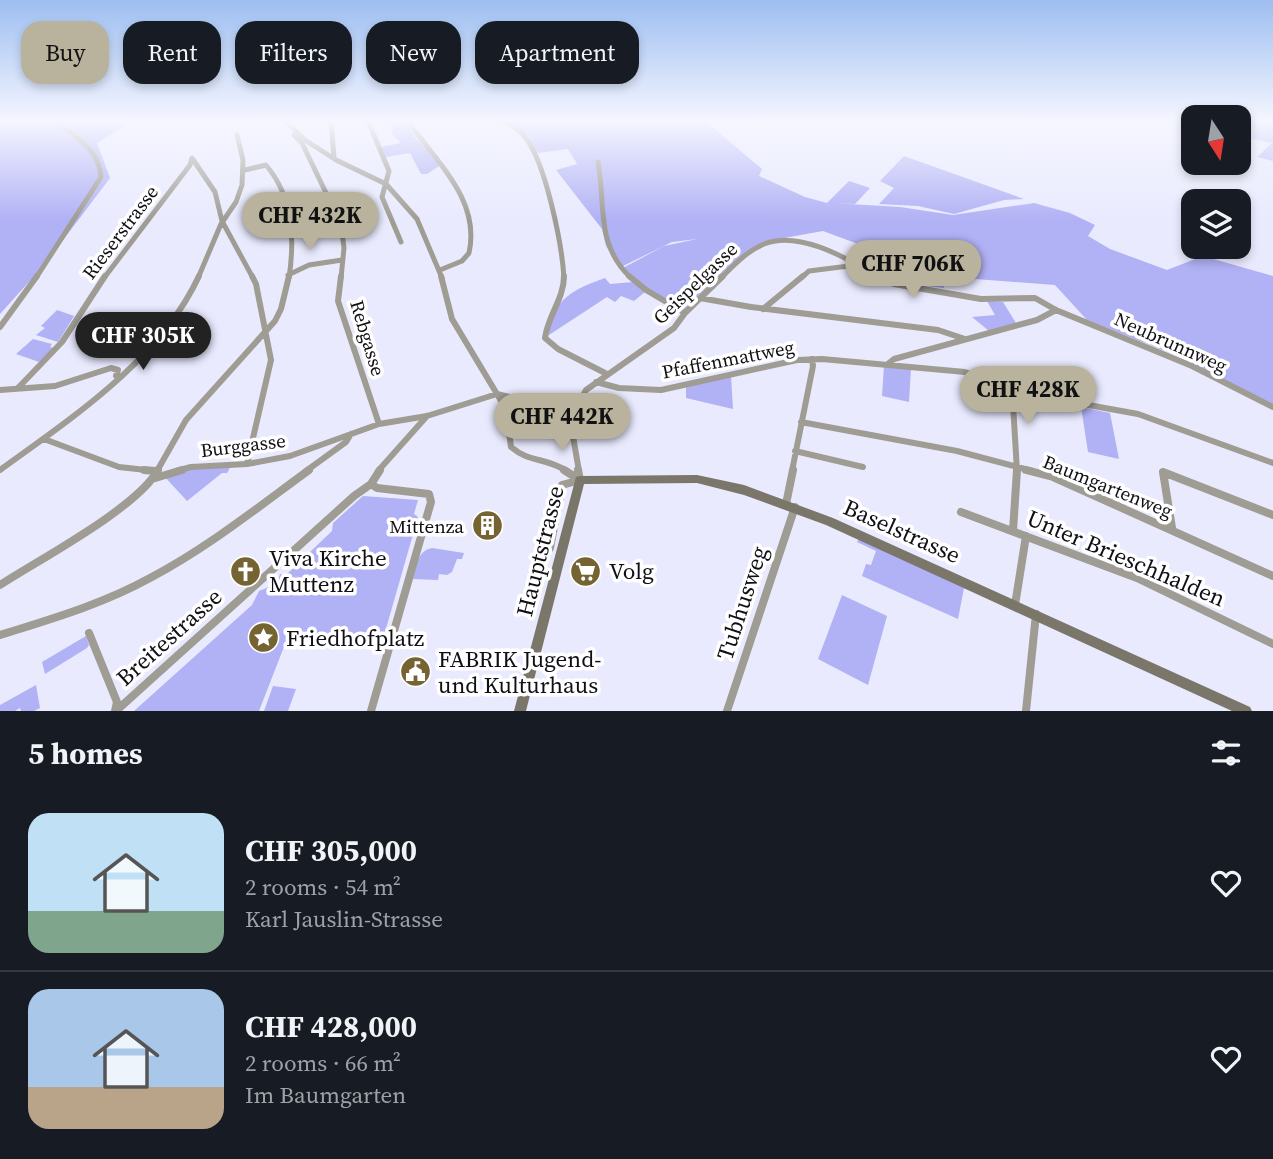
<!DOCTYPE html>
<html lang="en">
<head>
<meta charset="utf-8">
<style>
	:root { --surface:#171b24; --page:#20242c; --text:#f1f3f6; --muted:#9ea1a6; --line:#363941; --accent:#b9b39e }
	body { margin:0; font-family:"Source Serif 4",serif; background:var(--page); color:var(--text); height:100vh; display:flex; flex-direction:column; font-size:26px; white-space:nowrap }
	* { box-sizing:border-box; margin:0 }
	p { font-size:23px; color:var(--muted) }
	.icon { flex:none; width:38px; height:38px; fill:none; stroke:currentColor; stroke-width:2; stroke-linecap:round; stroke-linejoin:round }
	.map { position:relative; height:711px; overflow:hidden }
	.side { display:flex; flex-direction:column; background:var(--surface); flex:1 }
	.side>* { flex:none }
	.banner { position:absolute; left:21px; top:21px; width:700px; height:63px; display:flex; gap:14px }
	.needle { width:46px; rotate:168deg }
	.fabs { position:absolute; left:1181px; top:105px; display:grid; gap:14px }
	.fabs a { display:grid; place-items:center; width:70px; height:70px; border-radius:14px; background:var(--surface); box-shadow:0 4px 10px #0003; font-size:35px }
	.price { position:absolute; translate:-50% -60px; padding:0 16px; border-radius:24px; background:var(--accent); color:#111; font-size:23px; line-height:46px; filter:drop-shadow(0 2px 4px #0008) }
	.price::after { content:''; position:absolute; left:50%; top:42px; width:21px; height:16px; margin-left:-10px; background:inherit; clip-path:polygon(0 0,100% 0,50% 100%) }
	.price.current { background:#222; color:#fff }
	ul { padding:0; list-style:none }
	li { display:flex; align-items:center; gap:21px; height:175px; padding:0 28px }
	li+li { border-top:2px solid var(--line) }
	li span { display:grid; place-items:center; flex:none; width:196px; height:140px; border-radius:21px; color:#555 }
	li>.icon { margin-inline-start:auto }
	span .icon { width:84px; height:84px; fill:#fffc; stroke-width:1 }
	li b { font-size:30px }
	h2 { display:flex; justify-content:space-between; align-items:center; height:84px; padding:0 28px; font-size:30px }
	.pill { padding:0 24px; border-radius:21px; background:var(--surface); box-shadow:0 4px 10px #0003; font-size:24px; line-height:63px }
	.pill.current { background:var(--accent); color:#111 }
	.map>svg:first-child { display:block }
	.green { fill:#b1b1f5 }
	.lines { fill:none; stroke-linecap:round; stroke-linejoin:round }
	.street-far2 { stroke:#9f9c94; stroke-width:5 }
	.street-far1 { stroke:#9f9c94; stroke-width:6 }
	.street { stroke:#9f9c94; stroke-width:8 }
	.secondary { fill:#7a766a; fill-rule:evenodd }
	.labels { text-anchor:middle; dominant-baseline:central; stroke-width:7; stroke-linejoin:round; paint-order:stroke }
	.street-label { font-size:19px; fill:#0f0f15; stroke:#fff }
	.poi-label { font-size:19px; fill:#0f0f15; stroke:#fff; text-anchor:end }
	.near-street-label { font-size:23px; fill:#0f0f15; stroke:#fff }
	.near-poi-label { font-size:23px; fill:#0f0f15; stroke:#fff; text-anchor:start }
</style>
</head>
<body>
<div class="map">
<svg width="1273" height="711" viewBox="0 0 1273 711">
	<rect width="100%" height="100%" fill="#e9eafe"/>
	<path class="green" d="M0 121H118L128 124 97 143 110 178 45 264 0 314Z
		M389 121H406L414 136 441 165 427 174H421L410 153 386 157 381 147 401 143 391 133 393 128Z
		M510 121H621L620 123 623 124 625 121H705L762 169 759 176 805 197 827 203 849 181 870 188 855 204 832 203 900 207 953 215 1034 203 1070 213 1095 225 1088 236 1110 249 1167 270 1203 256 1273 276V407L1192 366 1190 361 1087 320 1055 285 975 279 945 283 944 288 897 282 887 260 869 248 823 231 784 238 749 252 685 313 648 293 623 268 664 246 697 239 672 242 621 267 606 246 602 229 556 170 577 164 568 149 538 153 528 136Z
		M1239 121H1273V161L1257 157 1272 143 1239 136Z
		M904 156 1024 199 1004 200 954 214 918 206 879 204 894 188 880 181Z
		M605 278 610 284 633 282 645 292 634 301 621 296 615 302 607 297 549 335C550 300 576 288 605 278Z
		M987 301 1003 302 1016 323 989 331 972 317 995 315Z
		M57 310 74 316 58 342 36 335 45 328 41 326Z
		M33 339 52 344 50 347 54 348 39 362 16 354Z
		M884 366 911 369 909 402 882 396Z
		M731 376 733 409 686 398V386Z
		M1081 407 1110 413 1119 459 1088 452Z
		M231 466 227 473H222L187 501 164 476 183 470Z
		M363 496 418 500 414 514 418 517 381 646 287 639 259 711H134L252 605 259 591 269 587 272 580H278L280 574H287L332 531 333 523Z
		M859 539 964 588 958 619 862 576 866 564 871 565 876 551 857 542Z
		M432 548 464 553 462 559H457L452 572 447 575 439 574 438 580 413 579C417 565 417 551 432 548Z
		M842 595 887 616 868 685 818 659Z
		M86 636 89 645 87 648 45 674 42 662Z
		M36 685 40 708 34 711H21L20 708 15 711H0V705Z
		M273 686 296 689 288 711H264Z"/>
	<g class="lines">
		<path class="street-far2" d="M285 121 305 140 336 160 386 184 417 219 442 278
			M331 121 334 158
			M368 121 389 171 382 197 401 242
			M408 121C435 161 481 199 469 253L462 261 440 270
			M504 121C512 125 520 130 525 137 546 163 562 245 564 278
			M297 132 294 135 302 143 341 224 344 248 341 278
			M598 162C606 206 595 244 631 278
			M245 170 266 165C293 197 295 237 289 278
			M288 275 309 265 342 260
			M36 278 101 177C99 149 76 139 58 121
			M104 278 190 165 192 158 215 192 222 221 253 278
			M198 278 221 224 236 202 242 185 243 160 237 135
			M721 278C734 265 747 251 764 244 800 229 851 261 882 278
			M801 278 809 271 857 265"/>
		<path class="street-far1" d="M341 276 338 301 379 424
			M441 276 452 319 506 409 511 447C530 463 545 457 567 471
			M564 276C564 299 548 315 545 338L558 349 607 374
			M629 276 646 290 685 313
			M879 276 894 284 981 299 1035 298 1056 310 1192 366 1273 407
			M700 298 751 307 938 330 965 339
			M763 309 803 276
			M0 327 37 276
			M889 363 894 359 1037 320 1056 310
			M596 382 619 388 661 390 797 360 822 359 965 372 1033 395 1138 414 1273 463
			M1012 387 1017 471
			M18 388 62 342 105 276
			M0 390 55 386 111 368 118 370 116 376
			M801 422 957 451 1033 471
			M44 439 119 467 155 471
			M795 451 863 467
			M247 464 271 360 256 284 252 276
			M0 470C73 417 160 360 199 276
			M157 471 186 420 275 321 281 309 289 276
			M176 471 191 467 247 464 290 456 379 424 427 416 497 394 538 404 570 419
			M306 471 346 442 351 434
			M378 471 427 416
			M579 471 570 419 586 390 674 328 685 313 723 276
			M792 471 813 366 812 359"/>
		<path class="street" d="M144 470 155 471
			M564 470 580 480
			M578 470 580 480
			M1026 470 1053 477 1273 576
			M152 479 182 470
			M371 484 377 488 429 494 431 502 371 711
			M786 504 793 470
			M961 512 1137 578 1273 644
			M1172 528 1163 472 1273 515
			M1013 531 1017 470
			M550 548 562 485 580 480
			M0 585C40 559 137 508 158 470
			M1015 605 1026 536
			M89 633 117 702 115 711
			M0 635C51 619 103 604 150 578 207 548 257 508 309 470
			M116 711 354 496 371 484 380 470
			M727 711 795 507
			M1026 711 1036 614"/>
		<path class="secondary" d="M697 475 744 485 833 518 1250 707 1252 711H1232L826 525 744 495 697 483 584 484 526 711H514L576 477 580 476Z"/>
	</g>
	<linearGradient id="sky" x2="0" y2="1"><stop stop-color="#9dbef1"/><stop offset="0.55" stop-color="#f5f6ff"/><stop offset="1" stop-color="#f5f6ff" stop-opacity="0"/></linearGradient>
	<rect width="1273" height="220" fill="url(#sky)"/>
	<defs>
		<symbol id="building-disc" viewBox="-11 -11 22 22"><circle r="9.5" fill="#756432" stroke="#fff"/><path d="M-4-6H4V6H1V3H-1V6H-4ZM-2.5-4.3h1.7v1.8h-1.7ZM.8-4.3h1.7v1.8H.8ZM-2.5-1h1.7V.8h-1.7ZM.8-1h1.7V.8H.8Z" fill="#fff"/></symbol>
		<symbol id="church-disc" viewBox="-11 -11 22 22"><circle r="9.5" fill="#756432" stroke="#fff"/><path d="M-1.2-6h2.4v3.5h3.3v2.4h-3.3V6h-2.4V-.1h-3.3v-2.4h3.3Z" fill="#fff"/></symbol>
		<symbol id="supermarket-disc" viewBox="-11 -11 22 22"><circle r="9.5" fill="#756432" stroke="#fff"/><path d="M-6-5.5h2.5l.6 2H6L4.5 2H-2.5L-4.4-4H-6ZM-1.5 3.2a1.3 1.3 0 1 0 .1 0ZM3 3.2a1.3 1.3 0 1 0 .1 0Z" fill="#fff"/></symbol>
		<symbol id="sight-disc" viewBox="-11 -11 22 22"><circle r="9.5" fill="#756432" stroke="#fff"/><path d="M0-6L1.8-2.2L6-1.7L2.9 1.2L3.7 5.4L0 3.3L-3.7 5.4L-2.9 1.2L-6-1.7L-1.8-2.2Z" fill="#fff"/></symbol>
		<symbol id="civic-disc" viewBox="-11 -11 22 22"><circle r="9.5" fill="#756432" stroke="#fff"/><path d="M-.6-6.5H3V-4.5H.6V-3L4-1V1h2V6H-6V1h2V-1L-.6-3ZM-1.2 2.5V6h2.4V2.5Z" fill="#fff"/></symbol>
	</defs>
	<g fill-rule="evenodd">
		<use href="#building-disc" x="470" y="508" width="35" height="35"/>
		<use href="#church-disc" x="228" y="554" width="35" height="35"/>
		<use href="#supermarket-disc" x="568" y="554" width="35" height="35"/>
		<use href="#sight-disc" x="246" y="620" width="35" height="35"/>
		<use href="#civic-disc" x="398" y="654" width="35" height="35"/>
	</g>
	<g class="labels">
		<g class="street-label">
			<text transform="translate(120 232) rotate(-53)">Rieserstrasse</text>
			<text transform="translate(695 283) rotate(-44)">Geispelgasse</text>
			<text transform="translate(368 338) rotate(73)">Rebgasse</text>
			<text transform="translate(1171 342) rotate(24)">Neubrunnweg</text>
			<text transform="translate(728 359) rotate(-11)">Pfaffenmattweg</text>
			<text transform="translate(243 445) rotate(-7)">Burggasse</text>
			<text transform="translate(1108 486) rotate(22)">Baumgartenweg</text>
		</g>
		<g class="poi-label">
			<text x="464" y="526">Mittenza</text>
		</g>
		<g class="near-street-label">
			<text transform="translate(902 531) rotate(24)">Baselstrasse</text>
			<text transform="translate(540 551) rotate(-76)">Hauptstrasse</text>
			<text transform="translate(1126 558) rotate(23)">Unter Brieschhalden</text>
			<text transform="translate(742 603) rotate(-72)">Tubhusweg</text>
			<text transform="translate(169 637) rotate(-42)">Breitestrasse</text>
		</g>
		<g class="near-poi-label">
			<text x="269" y="558">Viva Kirche<tspan x="269" dy="26">Muttenz</tspan></text>
			<text x="609" y="571">Volg</text>
			<text x="286" y="638">Friedhofplatz</text>
			<text x="438" y="659">FABRIK Jugend-<tspan x="438" dy="26">und Kulturhaus</tspan></text>
		</g>
	</g>
</svg>
<div class="fabs">
<a><svg class="needle" viewBox="-14 -14 28 28"><path d="M0-13l5 13h-10z" fill="#e53935"/><path d="M0 13l5-13h-10z" fill="#9ea1a6"/></svg></a>
<a><svg class="icon" aria-label="layers" viewBox="0 0 24 24"><path d="M12 4l9 5-9 5-9-5zM3 14l9 5 9-5"/></svg></a>
</div>
<b class="price" style="left:310px;top:252px">CHF 432K</b>
<b class="price" style="left:913px;top:300px">CHF 706K</b>
<b class="price current" style="left:143px;top:372px">CHF 305K</b>
<b class="price" style="left:1028px;top:426px">CHF 428K</b>
<b class="price" style="left:562px;top:453px">CHF 442K</b>
<div class="banner">
<a class="pill current">Buy</a>
<a class="pill">Rent</a>
<a class="pill">Filters</a>
<a class="pill">New</a>
<a class="pill">Apartment</a>
</div>
</div>
<section class="side">
<h2>5 homes<svg class="icon" aria-label="filters" viewBox="0 0 24 24"><path d="M4 7h16M4 17h16"/><circle cx="9" cy="7" r="2"/><circle cx="15" cy="17" r="2"/></svg></h2>
<ul>
<li><span style="background:linear-gradient(#bfe0f5 70%,#7fa58c 0)"><svg class="icon" aria-label="home" viewBox="0 0 24 24"><path d="M3 11l9-7 9 7M6 9v11h12V9"/></svg></span><div><b>CHF 305,000</b><p>2 rooms · 54 m²</p><p>Karl Jauslin-Strasse</p></div><svg class="icon" aria-label="heart" viewBox="0 0 24 24"><path d="M12 20l-8-8c-3-5 5-10 8-4 3-6 11-1 8 4z"/></svg></li>
<li><span style="background:linear-gradient(#a9c7e8 70%,#b9a48a 0)"><svg class="icon" aria-label="home" viewBox="0 0 24 24"><path d="M3 11l9-7 9 7M6 9v11h12V9"/></svg></span><div><b>CHF 428,000</b><p>2 rooms · 66 m²</p><p>Im Baumgarten</p></div><svg class="icon" aria-label="heart" viewBox="0 0 24 24"><path d="M12 20l-8-8c-3-5 5-10 8-4 3-6 11-1 8 4z"/></svg></li>
</ul>
</section>
</body>
</html>
